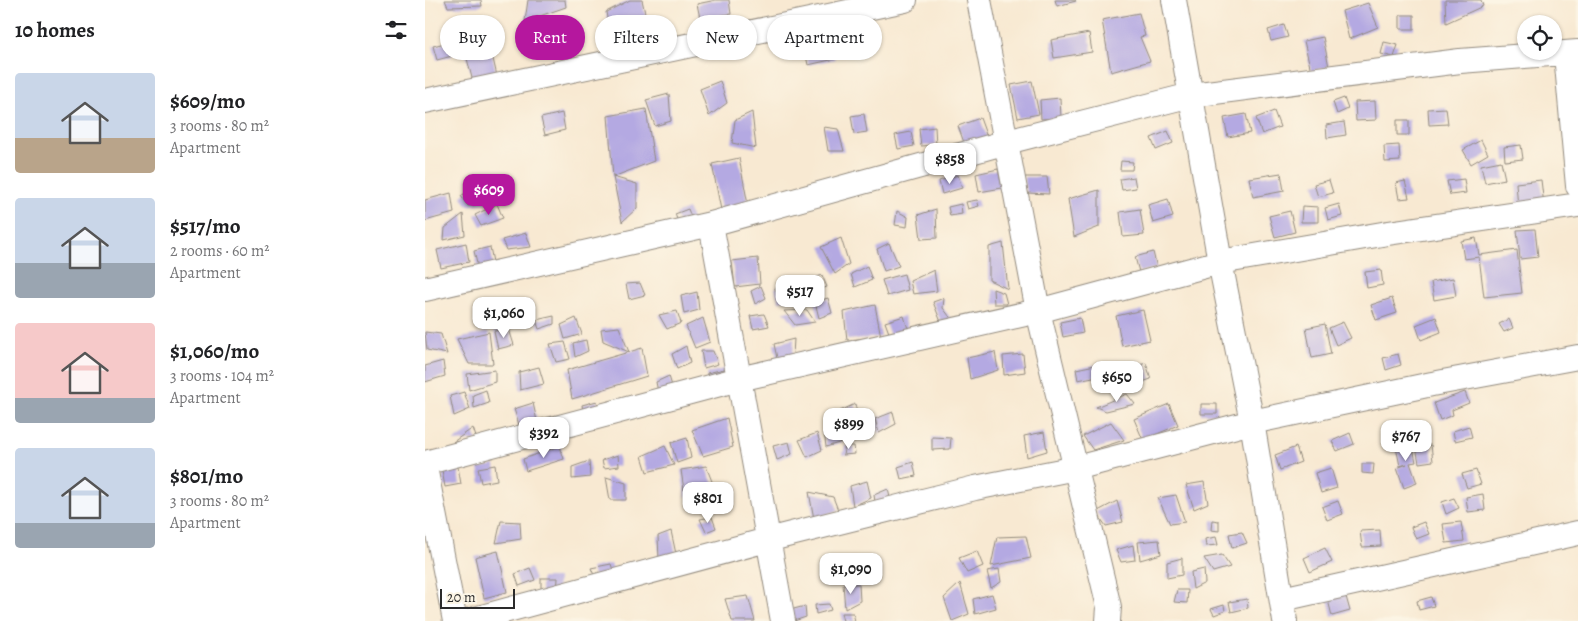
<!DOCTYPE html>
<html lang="en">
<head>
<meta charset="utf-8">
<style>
	:root { --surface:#fff; --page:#f2f2f2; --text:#202124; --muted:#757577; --accent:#b5179e }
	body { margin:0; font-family:Alegreya,serif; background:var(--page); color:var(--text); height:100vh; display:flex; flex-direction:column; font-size:19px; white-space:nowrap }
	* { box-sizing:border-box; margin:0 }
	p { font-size:16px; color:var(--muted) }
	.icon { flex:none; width:28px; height:28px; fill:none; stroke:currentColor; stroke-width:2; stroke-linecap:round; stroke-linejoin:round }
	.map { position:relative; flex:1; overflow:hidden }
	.sheet { display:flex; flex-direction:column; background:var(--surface); width:425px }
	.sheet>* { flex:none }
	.top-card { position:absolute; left:15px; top:15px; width:475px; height:45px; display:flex; gap:10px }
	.controls { position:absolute; left:1092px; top:15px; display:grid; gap:10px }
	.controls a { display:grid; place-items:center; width:45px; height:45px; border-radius:50%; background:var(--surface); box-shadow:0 1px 4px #0004; font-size:25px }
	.scale { position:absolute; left:15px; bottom:12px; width:75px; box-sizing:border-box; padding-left:5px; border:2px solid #2b2b2b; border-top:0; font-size:14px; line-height:18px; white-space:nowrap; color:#2b2b2b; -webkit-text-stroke:4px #fcf5e5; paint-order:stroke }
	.price { position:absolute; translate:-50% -42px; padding:0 11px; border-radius:10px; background:#fff; color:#222; font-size:16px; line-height:32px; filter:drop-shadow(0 1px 2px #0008) }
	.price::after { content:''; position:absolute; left:50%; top:30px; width:15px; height:11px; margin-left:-8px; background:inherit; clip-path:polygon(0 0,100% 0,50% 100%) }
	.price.current { background:var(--accent); color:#fff }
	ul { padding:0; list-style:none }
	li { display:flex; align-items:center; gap:15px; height:125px; padding:0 15px }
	li span { display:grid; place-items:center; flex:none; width:140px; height:100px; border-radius:5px; color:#555 }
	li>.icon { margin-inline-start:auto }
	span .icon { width:60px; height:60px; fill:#fffc; stroke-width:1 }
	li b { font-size:21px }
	h2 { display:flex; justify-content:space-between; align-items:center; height:60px; padding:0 15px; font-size:21px }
	.pill { padding:0 18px; border-radius:22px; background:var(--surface); box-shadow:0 1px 4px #0004; font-size:18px; line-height:45px }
	.pill.current { background:var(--accent); color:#fff }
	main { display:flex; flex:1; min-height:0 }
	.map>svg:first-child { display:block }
	.building { fill:#b4a9e2 }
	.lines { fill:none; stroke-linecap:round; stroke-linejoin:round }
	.street-casing { stroke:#928a7e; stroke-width:26 }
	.street { stroke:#fff; stroke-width:24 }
</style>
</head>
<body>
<main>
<section class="sheet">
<h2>10 homes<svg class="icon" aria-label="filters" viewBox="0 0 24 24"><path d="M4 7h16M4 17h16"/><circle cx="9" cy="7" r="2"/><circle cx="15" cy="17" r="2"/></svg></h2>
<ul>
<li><span style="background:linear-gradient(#c9d6e8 65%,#b9a48a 0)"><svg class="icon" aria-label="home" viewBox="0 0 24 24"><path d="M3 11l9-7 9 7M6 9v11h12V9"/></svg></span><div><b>$609/mo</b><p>3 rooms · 80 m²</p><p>Apartment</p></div></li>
<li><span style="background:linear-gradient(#c9d6e8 65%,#9aa5b1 0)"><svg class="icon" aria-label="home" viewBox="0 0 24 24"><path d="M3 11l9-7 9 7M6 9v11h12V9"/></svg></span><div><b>$517/mo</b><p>2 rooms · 60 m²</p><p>Apartment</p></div></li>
<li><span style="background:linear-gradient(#f6c9c9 75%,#9aa5b1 0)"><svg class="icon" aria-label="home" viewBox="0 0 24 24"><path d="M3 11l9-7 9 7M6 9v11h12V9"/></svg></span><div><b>$1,060/mo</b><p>3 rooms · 104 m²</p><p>Apartment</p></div></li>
<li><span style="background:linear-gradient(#c9d6e8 75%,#9aa5b1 0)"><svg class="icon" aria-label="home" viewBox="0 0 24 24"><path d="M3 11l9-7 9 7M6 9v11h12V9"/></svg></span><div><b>$801/mo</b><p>3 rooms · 80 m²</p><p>Apartment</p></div></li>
</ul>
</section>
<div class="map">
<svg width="1153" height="621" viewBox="0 0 1153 621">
	<rect width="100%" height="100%" fill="#fcf5e5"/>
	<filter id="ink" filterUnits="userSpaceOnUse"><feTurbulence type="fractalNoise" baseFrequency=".02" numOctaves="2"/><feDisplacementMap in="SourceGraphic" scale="10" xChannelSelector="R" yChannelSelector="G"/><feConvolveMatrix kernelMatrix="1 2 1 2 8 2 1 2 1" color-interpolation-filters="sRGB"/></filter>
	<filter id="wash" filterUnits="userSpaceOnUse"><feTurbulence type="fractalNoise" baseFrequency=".0096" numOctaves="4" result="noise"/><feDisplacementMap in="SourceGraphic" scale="20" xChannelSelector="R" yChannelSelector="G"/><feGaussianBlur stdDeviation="1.12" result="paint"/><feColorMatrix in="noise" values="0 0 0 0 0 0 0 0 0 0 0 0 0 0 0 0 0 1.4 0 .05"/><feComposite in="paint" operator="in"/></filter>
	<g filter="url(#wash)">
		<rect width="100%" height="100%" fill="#f8e9d2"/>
		<g id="blocks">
			<path class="building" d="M20 0H56L57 6 23 7Z
				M103 0H140L141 7 100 21Z
				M205 0H217L223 26 185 36 181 12Z
				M291 0H304L306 14 275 18 272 4Z
				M630 0H650L651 1 632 6Z
				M1020 0H1056L1058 6 1021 23Z
				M943 3 953 27 924 39 917 11Z
				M714 13 720 36 715 37 725 61 686 72 677 20Z
				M975 15H989V29H975Z
				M859 25 863 37 846 41 843 30Z
				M664 33 667 52 629 58 626 40Z
				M404 35 410 59 383 65 378 41Z
				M63 37 72 76 48 82 38 43Z
				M898 37 904 67 886 71 879 41Z
				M24 42 27 56 12 60 8 46Z
				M959 42 973 45 969 57 956 54Z
				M295 81 302 103 284 116 275 89Z
				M607 81 614 114 593 118 586 85Z
				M244 94 246 121 230 126 221 100Z
				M635 98 636 118 616 119 615 100Z
				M919 98 923 109 912 114 908 102Z
				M950 101 951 120 931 121 930 102Z
				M1021 108 1023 124 1004 125 1003 109Z
				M221 109 229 161 188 177 212 184V208L197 222 188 177 183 116Z
				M849 111 855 127 837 134 831 118Z
				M327 112 331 148 307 143 310 120Z
				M137 113 140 130 120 135 116 118Z
				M439 114 442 132 429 134 426 116Z
				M821 114 825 133 803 137 799 118Z
				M555 118 563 140 541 148 533 126Z
				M972 120H984V135H972Z
				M919 122 921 135 902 138 901 125Z
				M399 127 413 129 419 151H403Z
				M510 127 511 145 496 146 494 129Z
				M743 131 748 143 731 150 726 138Z
				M486 132 489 146 473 149 470 135Z
				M1056 140 1063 154 1046 164 1038 150Z
				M974 145 975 161 960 162 959 146Z
				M1096 145 1098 159 1080 161 1079 147Z
				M314 158 324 210 297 215 287 164Z
				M696 161 708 162 707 170H695Z
				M1076 161 1080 179 1060 183 1056 165Z
				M573 169 577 188 554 192 551 174Z
				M856 173 859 191 828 197 824 178Z
				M533 175 537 188 517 194 514 181Z
				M599 177H622L624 194 602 193Z
				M709 177 711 188 697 190 695 179Z
				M1039 179 1041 193 1025 195 1022 181Z
				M904 180 908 193 893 197 889 184Z
				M1116 180 1119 205 1093 208 1091 183Z
				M980 181 984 198 974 199 971 183Z
				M57 182 64 202 43 206 36 196Z
				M674 190V227L649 237 643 199Z
				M26 193 29 213 0 221V200Z
				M743 199 748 217 728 223 723 205Z
				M552 200 554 206 543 209 541 202Z
				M72 204 78 218 56 226 50 215Z
				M536 204 537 214 525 216 523 207Z
				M914 204 917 216 903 220 900 208Z
				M877 206 893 207V222H876Z
				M263 209 268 222 255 227 250 214Z
				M511 209 512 238 496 239 493 215Z
				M715 209 719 235 698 237 695 212Z
				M472 211 483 217 482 227 470 225Z
				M865 211 870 232 850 237 844 216Z
				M38 214 40 235 19 240 20 228Z
				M1110 229 1113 257 1095 259 1092 230Z
				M101 233 106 247 81 250 77 240Z
				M416 238 424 264 410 274 396 247Z
				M1051 238 1054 255 1092 250 1097 293 1059 297 1054 257 1039 259 1036 241Z
				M41 243 44 262 16 268 12 250Z
				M464 243 474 266 459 271 452 249Z
				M578 243 583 289 564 280V247Z
				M65 247 69 267 54 272 49 251Z
				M728 252 732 268 714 272 710 257Z
				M333 258 335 284 310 287 307 261Z
				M442 266 447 280 430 287 426 274Z
				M509 270 512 291 488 294 485 281Z
				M956 270 958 285 942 288 940 272Z
				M479 274 483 290 462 296 457 280Z
				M397 275 402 287 388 292 386 280Z
				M1028 278 1031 296 1009 300 1006 282Z
				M381 280 382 292 373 297 369 285Z
				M215 283 220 295 204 299 201 284Z
				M336 286 341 298 330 304 326 291Z
				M361 286 366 298 354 301 350 288Z
				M568 289 579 293 582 304H569Z
				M272 292 274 310 259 314 256 296Z
				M403 298 407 313 394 318 390 302Z
				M519 298 518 308 528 321 516 322 508 302Z
				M967 298 972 313 951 320 946 305Z
				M106 301 108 318 87 321 84 304Z
				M450 305 456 337 422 340 419 312Z
				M382 310 390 322 370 325 359 311Z
				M718 310 725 340 697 346 691 316Z
				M252 311 256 323 242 329 234 315Z
				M339 314 344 326 328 329 325 316Z
				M129 316V324L114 329 111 320Z
				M479 316 484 332 467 341 460 322Z
				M1011 317 1016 332 996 340 991 325Z
				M151 318 157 334 140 339 136 325Z
				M278 318 285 342 270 348 261 326Z
				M655 318 658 333 638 337 635 322Z
				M1084 319 1088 328 1079 332 1074 324Z
				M918 322 926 338 911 345 904 328Z
				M900 324 906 354 887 358 881 328Z
				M194 327 204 352 217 348 222 376 147 399 142 370 204 352 178 341 176 329Z
				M84 329 89 345 73 349 69 331Z
				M0 332 16 334 22 354 2 350Z
				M64 332 68 364H44L32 339Z
				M369 339 368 355 353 363 349 344Z
				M161 340 163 351 150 357 148 343Z
				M140 342 145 359 131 362 125 344Z
				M261 346 265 363 252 369 247 354Z
				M276 351H288L293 364 279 368Z
				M570 352 573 370 545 379 542 358Z
				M598 354 600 372 579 375 578 356Z
				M973 354 976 365 961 370 958 358Z
				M18 361 20 376 0 382V366Z
				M721 363 726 379 709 385 703 369Z
				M670 365 673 376 653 380 651 369Z
				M114 367 119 384 95 390 94 372Z
				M299 369 300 379 283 383 282 373Z
				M70 370V382L44 390 42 374Z
				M244 376 249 393 234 397 231 382Z
				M61 390 64 403 49 408 48 395Z
				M39 392 45 409 29 416 25 396Z
				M1040 392 1044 403 1027 410 1028 415 1015 420 1009 403Z
				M702 394 710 404 681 411 671 407Z
				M172 401 174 412 159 416 157 405Z
				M108 403 112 421 95 428 89 409Z
				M430 404 436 430 422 438 415 411Z
				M744 404 753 425 718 440 709 419Z
				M776 404H792V414H776Z
				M468 412 471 424 454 433 450 419Z
				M302 418 308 447 278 456 267 430Z
				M686 422 699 440 668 450 658 436Z
				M413 425 417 442 401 447 399 431Z
				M1044 426 1047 437 1030 441 1028 431Z
				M48 428 52 440 28 442Z
				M619 432 622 451 602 457 599 436Z
				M392 433 397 450 382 457 374 440Z
				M925 433 929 444 912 451 907 441Z
				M507 437 526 438 525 449 507 450Z
				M262 438 266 458 252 463 246 443Z
				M986 438 991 462 985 463 992 483 979 488 972 468 982 464 975 466 970 442Z
				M364 442 367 454 352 460 348 446Z
				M1006 445 1008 461 994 463 991 447Z
				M135 446 139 459 101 471 98 459Z
				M240 446 249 465 222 472 217 456Z
				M420 446H429L430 454 418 455Z
				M871 447 876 462 855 470 850 455Z
				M193 455 194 466 179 468 177 460Z
				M164 461 165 477 147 479V467Z
				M488 462 491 476 476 479 473 467Z
				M937 464H949L948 474 937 473Z
				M70 465 72 480 56 483 53 468Z
				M281 466 288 484 260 497 256 470Z
				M33 467 36 484 20 487 17 470Z
				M906 468 912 488 896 493 890 473Z
				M1051 470 1056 484 1042 488 1037 474Z
				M181 477 201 483V500H185Z
				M442 481 446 498 428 506 425 486Z
				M779 482 783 503 769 509 761 485Z
				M463 489 466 502 451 508 449 495Z
				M384 492 408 497 413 510 389 519Z
				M1058 494 1060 510 1043 512 1041 497Z
				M751 495 760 522 745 524 733 498Z
				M1029 498 1034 508 1021 514 1017 502Z
				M692 501 698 522 681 526 671 512Z
				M913 501 918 514 902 520 897 507Z
				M287 517 291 528 281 532 275 519Z
				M787 520 794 521V531L786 530Z
				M76 521 95 522 96 539 71 543Z
				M999 522 1004 534 991 539 986 527Z
				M1036 522 1039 541 1021 543 1018 524Z
				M955 530 956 546 937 547 935 531Z
				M246 531 251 554 234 560 233 536Z
				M817 532 822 543 807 548 804 534Z
				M601 536 606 558 566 566 572 537Z
				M791 537 793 545 781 546 780 539Z
				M734 540 736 554 715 560 713 542Z
				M708 545 710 560 696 562 691 550Z
				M900 548 907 562 885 572 879 558Z
				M73 551 82 592 59 598 50 557Z
				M552 551 558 566 542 573 534 558Z
				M797 555 805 567 788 572 779 558Z
				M757 558V575L742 578V562Z
				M186 564 190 576 171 580 166 568Z
				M105 568 110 580 94 586 90 574Z
				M574 569 576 582 566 588 562 571Z
				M779 569 780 583 768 589 766 572Z
				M116 578H133L132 593 116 595Z
				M535 583 544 614 527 621 519 598Z
				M418 584H434L435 601 420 609Z
				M752 590H763L762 603 749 602Z
				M920 593 925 611 907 616 902 596Z
				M567 594 571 608 550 614 548 599Z
				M323 596 330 621H307L300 599Z
				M1006 597 1009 606 994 610 992 601Z
				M822 599 823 608 806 612 804 602Z
				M404 604 406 610 391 614 390 605Z
				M799 605 800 611 789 615 786 609Z
				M380 606 381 617 369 621 365 610Z
				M416 613H428L430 621H418Z"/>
		</g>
	</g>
	<g filter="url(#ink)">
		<use href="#blocks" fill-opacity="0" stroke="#928a7e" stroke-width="1"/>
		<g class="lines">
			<defs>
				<path id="street" d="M554 0 613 311 684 607 683 621
					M749 0 795 262 827 422 860 621
					M1141 54 1153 186
					M0 101 480 0
					M286 224 358 621
					M0 289 286 224 582 142 766 95 1035 61 1153 52
					M0 463 314 379 613 311 795 262 963 233 1153 205
					M0 467 30 621
					M857 599 1153 533
					M42 621 342 540 550 488 651 468 827 422 1007 384 1153 357"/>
			</defs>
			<use href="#street" class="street-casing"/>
			<use href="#street" class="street"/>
		</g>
	</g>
</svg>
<div class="controls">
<a><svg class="icon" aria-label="locate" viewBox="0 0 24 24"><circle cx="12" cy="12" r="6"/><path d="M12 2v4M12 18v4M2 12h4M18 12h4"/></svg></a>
</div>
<div class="scale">20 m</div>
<b class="price" style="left:525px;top:185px">$858</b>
<b class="price current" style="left:64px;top:216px">$609</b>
<b class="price" style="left:375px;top:317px">$517</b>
<b class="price" style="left:79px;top:339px">$1,060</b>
<b class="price" style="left:692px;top:403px">$650</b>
<b class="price" style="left:424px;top:450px">$899</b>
<b class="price" style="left:119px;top:459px">$392</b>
<b class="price" style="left:981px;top:462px">$767</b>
<b class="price" style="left:283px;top:524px">$801</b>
<b class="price" style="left:426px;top:595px">$1,090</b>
<div class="top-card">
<a class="pill">Buy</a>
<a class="pill current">Rent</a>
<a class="pill">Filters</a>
<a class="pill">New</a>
<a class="pill">Apartment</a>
</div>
</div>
</main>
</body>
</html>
